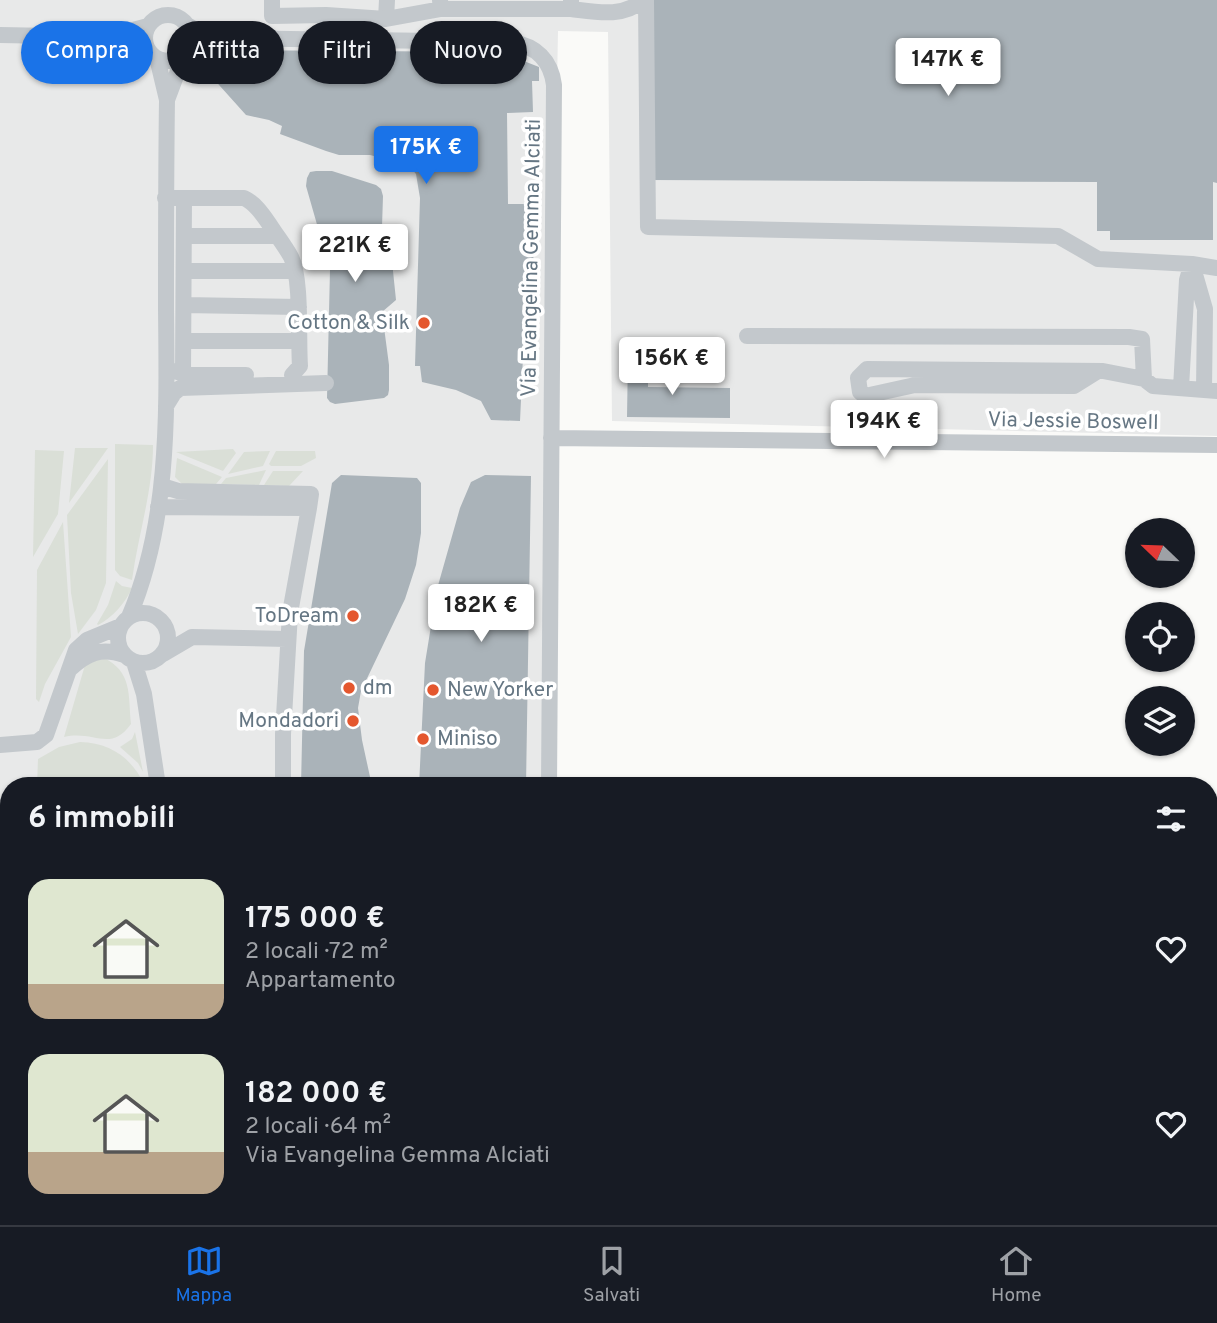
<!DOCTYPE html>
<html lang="it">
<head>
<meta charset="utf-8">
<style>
	:root { --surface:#171b24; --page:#242831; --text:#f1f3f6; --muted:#9ea1a6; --line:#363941; --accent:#1a73e8 }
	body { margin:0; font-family:Overpass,sans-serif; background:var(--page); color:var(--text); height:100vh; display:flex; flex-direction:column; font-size:26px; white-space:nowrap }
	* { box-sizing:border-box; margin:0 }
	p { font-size:23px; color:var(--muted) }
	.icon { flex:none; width:38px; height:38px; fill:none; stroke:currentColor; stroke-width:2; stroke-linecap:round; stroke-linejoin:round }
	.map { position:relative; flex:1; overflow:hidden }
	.sheet { position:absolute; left:0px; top:777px; width:1218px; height:448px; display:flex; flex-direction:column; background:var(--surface); border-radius:28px 28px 0 0; box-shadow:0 2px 5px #0004 }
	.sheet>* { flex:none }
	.top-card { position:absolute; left:21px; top:21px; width:700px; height:63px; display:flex; gap:14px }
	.needle { width:46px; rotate:293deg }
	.tools { position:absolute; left:1125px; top:518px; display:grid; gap:14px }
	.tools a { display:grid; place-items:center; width:70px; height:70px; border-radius:50%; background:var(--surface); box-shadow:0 2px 5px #0004; font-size:35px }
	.price { position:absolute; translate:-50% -60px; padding:0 16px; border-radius:7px; background:#fff; color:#222; font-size:23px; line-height:46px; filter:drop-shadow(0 2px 4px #0008) }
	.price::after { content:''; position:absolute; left:50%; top:42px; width:21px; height:16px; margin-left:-10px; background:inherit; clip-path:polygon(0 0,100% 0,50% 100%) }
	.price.active { background:var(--accent); color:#fff }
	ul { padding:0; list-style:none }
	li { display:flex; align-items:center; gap:21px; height:175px; padding:0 28px }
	li span { display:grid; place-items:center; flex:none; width:196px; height:140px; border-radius:21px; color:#555 }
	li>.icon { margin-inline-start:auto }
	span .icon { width:84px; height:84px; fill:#fffc; stroke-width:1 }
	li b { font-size:30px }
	h2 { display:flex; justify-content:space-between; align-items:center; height:84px; padding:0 28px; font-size:30px }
	.tag { padding:0 24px; border-radius:32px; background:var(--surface); box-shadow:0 2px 5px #0004; font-size:24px; line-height:63px }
	.tag.active { background:var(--accent); color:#fff }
	.dock { display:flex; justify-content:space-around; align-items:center; height:98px; border-top:2px solid var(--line); background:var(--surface); font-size:19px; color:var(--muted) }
	.dock a { display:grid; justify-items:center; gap:4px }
	.dock .active { color:var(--accent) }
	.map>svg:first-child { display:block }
	.built { fill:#e8e9e9 }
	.green { fill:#dadfd7 }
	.building { fill:#aab3b9 }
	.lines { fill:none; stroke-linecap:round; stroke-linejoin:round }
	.minor { stroke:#c3c8cc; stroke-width:16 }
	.poi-dot { fill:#e4572e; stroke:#fff; stroke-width:2.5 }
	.labels { text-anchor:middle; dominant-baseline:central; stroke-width:7; stroke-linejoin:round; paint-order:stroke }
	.street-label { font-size:21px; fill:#657683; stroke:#fff }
	.poi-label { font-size:21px; fill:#657683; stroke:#fff; text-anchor:end }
</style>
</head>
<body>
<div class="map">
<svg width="1217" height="1225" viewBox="0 0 1217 1225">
	<rect width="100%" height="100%" fill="#fafaf8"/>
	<path class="built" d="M0 0H1217V436L612 421 608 32 558 31 551 408 549 786H9V1073H0Z
		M0 1089H9V1216H772V1225H0Z"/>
	<path class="green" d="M115 444 153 445C153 491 138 535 132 580L120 576 115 570Z
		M75 448H108L69 503Z
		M233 449 236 453 223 471 176 452Z
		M35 450 64 451 58 514 33 557Z
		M270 451 263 466 228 474 244 452Z
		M276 451H315L316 458 301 466H271L269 464Z
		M177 458 222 477 216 484H182L175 477Z
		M108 459 106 583 96 610 78 634 71 593 67 515Z
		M266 470 259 485 221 484 226 478Z
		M273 471H303L289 486 264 485Z
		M63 522 71 637 45 684 39 702 36 699 37 570Z
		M116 581 122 586 132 588C126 602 112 618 98 625L97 624 108 605Z
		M102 657C133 671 128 695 131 724 110 753 95 730 64 737L85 665Z
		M135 732 143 772 138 763 120 747 132 739Z
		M80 742C111 743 132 758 145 786H37L38 759 59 747Z"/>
	<path class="building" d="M652 0H1217V183L1213 182V240H1110V231H1097V182L650 180Z
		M220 50 501 52 539 67V81H532L533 112 507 113 508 204H533L534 335H524L520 421 491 420 481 401 456 390 422 382 420 366H415L420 198 416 174 411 168 402 163 370 155H339L326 151 280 134 282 126 269 120 246 115 202 66Z
		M316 171H332L376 185 381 189 383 196 382 227 396 236 393 271 396 300 382 312 389 365V390L388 395 384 398 335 404 330 402 327 398 330 270 306 186 307 178 310 172Z
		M628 356H648V387L730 388V418L627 417Z
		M341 475 417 478 421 483V533L416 565 405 599 361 691 358 708 362 740 372 786H301L304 651 332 483Z
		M485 475 531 476 526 786H419L425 663 437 589 460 508 471 482Z
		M1209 818 1217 819V913H1209Z
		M1209 990H1217V1052H1209Z
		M338 1216H675V1219L577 1221V1225H337Z
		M789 1216H876V1225H789Z
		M1011 1216H1210V1225H1011Z"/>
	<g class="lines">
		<path class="minor" d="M272 0V16L326 15 386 19
			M387 0 386 19 441 9 440 0
			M571 0V9C596 12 623 18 643 0
			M646 0 648 227 1058 236 1098 259 1192 264 1217 268
			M441 9H571
			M145 38a23 23 0 1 1 46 0a23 23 0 1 1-46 0Z
			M187 25 203 34 223 38 512 42C536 46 551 60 554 85L549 786
			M0 35 106 37 148 26
			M106 37 149 51
			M167 100 184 55
			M165 198H244C255 203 263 215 270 225 277 236 285 246 291 257 302 279 298 339 300 366L292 375
			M184 236H277
			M1192 264 1205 309 1204 390
			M184 271H294
			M184 305 299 307
			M747 336 1129 337 1142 339 1144 379 1153 386 1217 391
			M184 341H298
			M174 371 189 375H246
			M1098 371 1074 386 915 385 865 396 860 392 858 378 867 369 1103 371 1144 379
			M183 374 184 199
			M1181 388 1187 280 1191 266
			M166 406 174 393 180 388 326 383
			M551 438 1217 445
			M162 486 178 491 311 494 309 508
			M158 507 309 508 290 613 283 734V786
			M118 638a25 25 0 1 1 50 0a25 25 0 1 1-50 0Z
			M129 617C170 521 167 411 166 308 166 239 166 169 167 100L157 58
			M163 654 192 637 287 639
			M134 662 144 694 158 786
			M70 669C87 653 101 647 124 655
			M0 745 37 742 46 735 76 650 87 640 121 626
			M0 1073H9
			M0 1089H9
			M1209 1105H1217
			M1209 1144H1217
			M772 1225V1216"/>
	</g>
	<g class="poi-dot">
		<circle cx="424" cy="323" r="7"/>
		<circle cx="353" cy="616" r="7"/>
		<circle cx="349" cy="688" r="7"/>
		<circle cx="433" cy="690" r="7"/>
		<circle cx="353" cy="721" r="7"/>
		<circle cx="423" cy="739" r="7"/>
	</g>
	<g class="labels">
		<g class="street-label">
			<text transform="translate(532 258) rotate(-89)">Via Evangelina Gemma Alciati</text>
			<text transform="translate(1073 422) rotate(1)">Via Jessie Boswell</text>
		</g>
		<g class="poi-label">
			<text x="410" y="323">Cotton &amp; Silk</text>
			<text x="339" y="616">ToDream</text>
			<text x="363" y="688" text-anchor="start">dm</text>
			<text x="447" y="690" text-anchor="start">New Yorker</text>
			<text x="339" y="721">Mondadori</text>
			<text x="437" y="739" text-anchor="start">Miniso</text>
		</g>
	</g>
</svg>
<div class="tools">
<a><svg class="needle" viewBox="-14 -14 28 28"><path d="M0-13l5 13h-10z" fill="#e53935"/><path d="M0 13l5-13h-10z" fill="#9ea1a6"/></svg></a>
<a><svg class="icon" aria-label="locate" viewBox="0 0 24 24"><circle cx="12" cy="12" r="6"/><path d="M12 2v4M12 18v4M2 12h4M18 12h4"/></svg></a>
<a><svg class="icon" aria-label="layers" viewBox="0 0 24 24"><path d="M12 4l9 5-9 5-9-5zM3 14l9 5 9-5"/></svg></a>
</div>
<b class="price" style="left:948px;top:98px">147K €</b>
<b class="price active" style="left:426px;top:186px">175K €</b>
<b class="price" style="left:355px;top:284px">221K €</b>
<b class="price" style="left:672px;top:397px">156K €</b>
<b class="price" style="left:884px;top:460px">194K €</b>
<b class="price" style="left:481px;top:644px">182K €</b>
<div class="top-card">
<a class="tag active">Compra</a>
<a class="tag">Affitta</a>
<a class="tag">Filtri</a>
<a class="tag">Nuovo</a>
</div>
<section class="sheet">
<h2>6 immobili<svg class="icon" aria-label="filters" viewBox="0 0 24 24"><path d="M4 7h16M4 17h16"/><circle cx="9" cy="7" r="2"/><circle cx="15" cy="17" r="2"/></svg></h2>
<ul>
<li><span style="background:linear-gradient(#dfe7d0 75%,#b9a48a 0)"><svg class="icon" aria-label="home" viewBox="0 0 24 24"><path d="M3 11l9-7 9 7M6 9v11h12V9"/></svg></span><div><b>175 000 €</b><p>2 locali · 72 m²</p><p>Appartamento</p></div><svg class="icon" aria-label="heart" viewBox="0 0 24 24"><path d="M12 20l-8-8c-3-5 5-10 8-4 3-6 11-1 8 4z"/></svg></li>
<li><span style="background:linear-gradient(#dfe7d0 70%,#b9a48a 0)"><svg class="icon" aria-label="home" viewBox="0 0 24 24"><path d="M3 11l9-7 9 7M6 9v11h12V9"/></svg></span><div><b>182 000 €</b><p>2 locali · 64 m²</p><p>Via Evangelina Gemma Alciati</p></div><svg class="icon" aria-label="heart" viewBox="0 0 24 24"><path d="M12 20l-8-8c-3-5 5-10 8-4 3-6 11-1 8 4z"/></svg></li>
</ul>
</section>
</div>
<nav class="dock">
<a class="active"><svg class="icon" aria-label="map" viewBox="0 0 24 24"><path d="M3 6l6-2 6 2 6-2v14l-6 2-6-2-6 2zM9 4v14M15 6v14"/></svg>Mappa</a>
<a><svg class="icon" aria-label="saved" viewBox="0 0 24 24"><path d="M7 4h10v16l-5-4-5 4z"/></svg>Salvati</a>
<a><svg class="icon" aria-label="home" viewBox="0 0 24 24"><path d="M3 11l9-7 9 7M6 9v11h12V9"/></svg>Home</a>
</nav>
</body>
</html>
